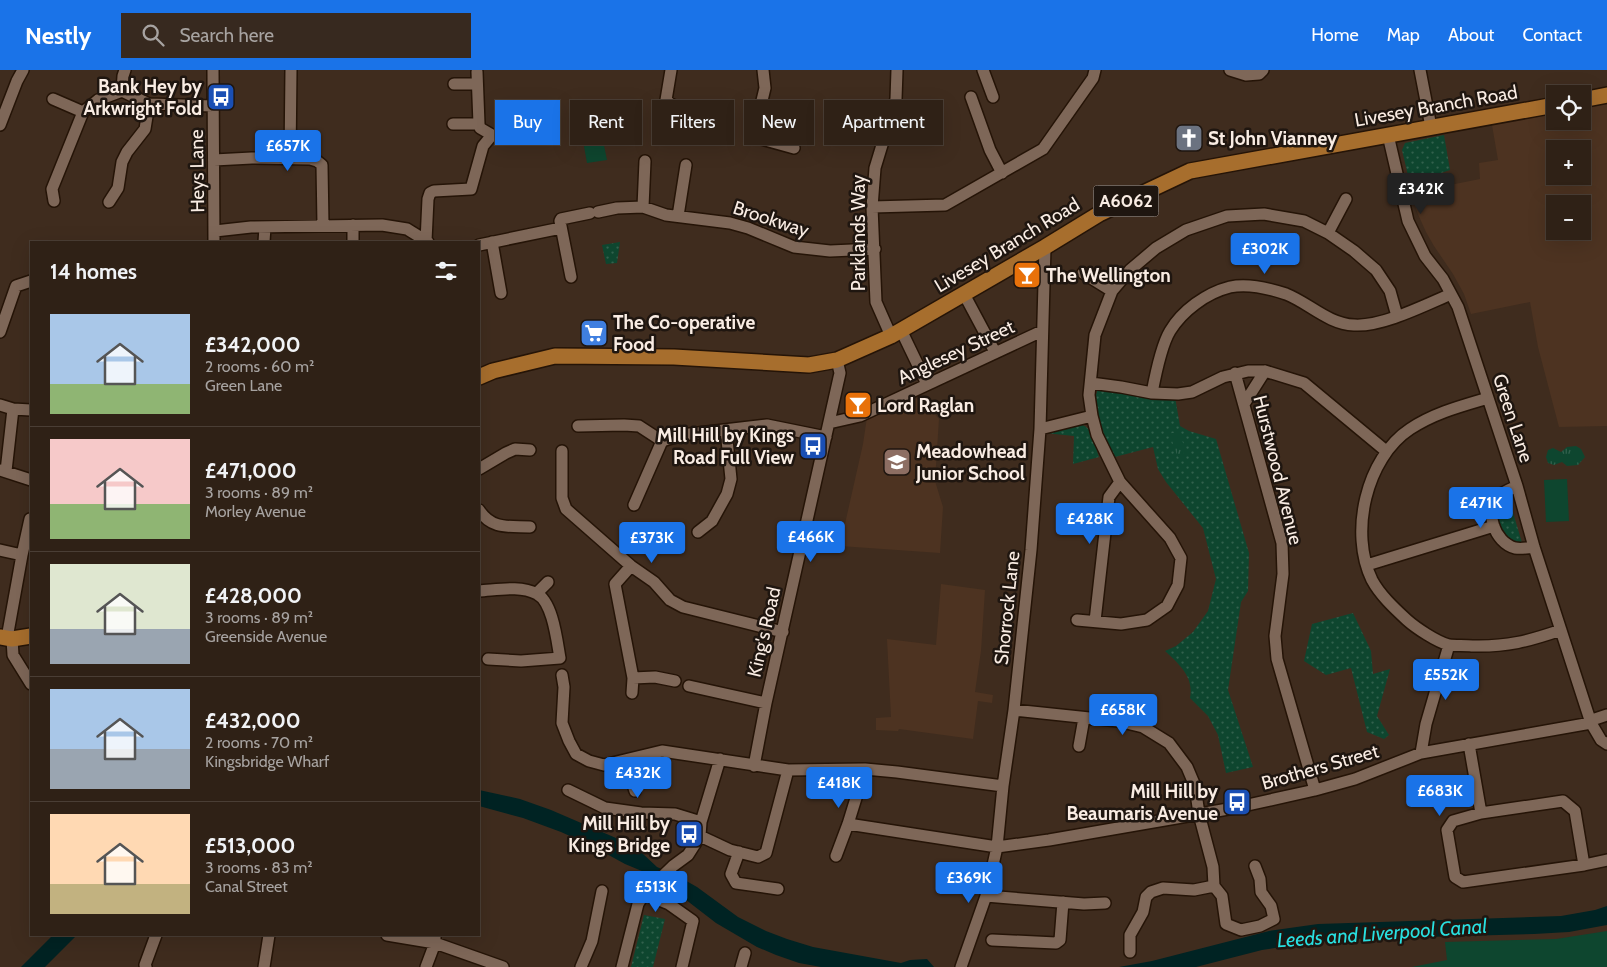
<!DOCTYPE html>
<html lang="en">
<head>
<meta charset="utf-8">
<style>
	:root { --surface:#2f2116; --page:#37291f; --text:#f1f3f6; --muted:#a7a3a1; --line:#4a3e35; --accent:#1a73e8 }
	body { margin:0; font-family:Cabin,sans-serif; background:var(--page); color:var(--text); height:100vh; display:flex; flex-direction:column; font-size:19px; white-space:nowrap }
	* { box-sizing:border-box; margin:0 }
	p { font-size:16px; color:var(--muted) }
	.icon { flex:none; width:28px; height:28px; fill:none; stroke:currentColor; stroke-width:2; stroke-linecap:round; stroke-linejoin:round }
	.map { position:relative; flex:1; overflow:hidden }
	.details { position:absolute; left:30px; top:171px; width:450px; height:695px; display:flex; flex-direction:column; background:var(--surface); border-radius:0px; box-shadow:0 5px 20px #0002,0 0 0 1px var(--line) }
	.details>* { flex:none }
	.hud { position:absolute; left:495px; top:30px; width:475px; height:45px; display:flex; gap:10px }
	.controls { position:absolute; left:1546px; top:15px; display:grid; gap:10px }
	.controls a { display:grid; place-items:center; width:45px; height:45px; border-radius:0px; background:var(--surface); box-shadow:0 5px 20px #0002,0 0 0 1px var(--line); font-size:25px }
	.price { position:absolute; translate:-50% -42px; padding:0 11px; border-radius:5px; background:var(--accent); color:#fff; font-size:16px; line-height:32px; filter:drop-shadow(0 1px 2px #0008) }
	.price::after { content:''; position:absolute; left:50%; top:30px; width:15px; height:11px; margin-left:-8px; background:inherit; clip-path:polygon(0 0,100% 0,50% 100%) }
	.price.active { background:#222; color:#fff }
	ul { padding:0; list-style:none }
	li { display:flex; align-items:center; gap:15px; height:125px; padding:0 20px }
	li+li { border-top:1px solid var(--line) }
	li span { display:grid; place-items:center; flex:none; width:140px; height:100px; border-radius:0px; color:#555 }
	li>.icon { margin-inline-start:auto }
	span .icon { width:60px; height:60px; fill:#fffc; stroke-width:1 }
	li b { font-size:21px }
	h2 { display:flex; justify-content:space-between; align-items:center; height:60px; padding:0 20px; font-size:21px }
	.chip { padding:0 18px; border-radius:0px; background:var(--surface); box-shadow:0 5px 20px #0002,0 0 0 1px var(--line); font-size:18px; line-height:45px }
	.chip.active { background:var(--accent); color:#fff }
	header { display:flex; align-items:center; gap:30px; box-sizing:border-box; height:70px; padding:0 25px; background:var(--accent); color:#fff }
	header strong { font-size:24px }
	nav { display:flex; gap:28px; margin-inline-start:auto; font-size:18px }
	.search { width:350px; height:45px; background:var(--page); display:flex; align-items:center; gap:12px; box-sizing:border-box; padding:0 18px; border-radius:0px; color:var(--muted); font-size:19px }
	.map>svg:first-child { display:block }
	.built { fill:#4d3321; fill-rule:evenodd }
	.grass { fill:url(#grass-dots) }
	.park { fill:url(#park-tufts) }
	.garden { fill:#0e462f }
	.water { fill:#002323 }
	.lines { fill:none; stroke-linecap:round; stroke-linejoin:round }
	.minor-casing { stroke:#251407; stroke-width:14 }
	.major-casing { stroke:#251407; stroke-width:18 }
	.minor { stroke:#7e6758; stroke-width:11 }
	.major { stroke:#a76e2d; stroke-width:15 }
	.labels { text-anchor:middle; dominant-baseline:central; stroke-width:5; stroke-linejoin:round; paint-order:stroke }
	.shield { fill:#1f1610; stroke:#b8aca4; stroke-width:1 }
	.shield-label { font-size:18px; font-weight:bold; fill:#f9ece3 }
	.poi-label { font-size:19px; font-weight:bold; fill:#f9ece3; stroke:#1f1610; text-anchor:start }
	.street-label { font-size:19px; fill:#f9ece3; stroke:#1f1610 }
	.water-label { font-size:20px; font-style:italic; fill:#28e0e1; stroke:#1f1610 }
</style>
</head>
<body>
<header>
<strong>Nestly</strong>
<div class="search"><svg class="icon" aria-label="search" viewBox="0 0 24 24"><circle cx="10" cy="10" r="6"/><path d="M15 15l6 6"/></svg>Search here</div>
<nav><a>Home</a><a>Map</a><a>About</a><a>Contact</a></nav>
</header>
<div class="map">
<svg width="1607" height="897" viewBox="0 0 1607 897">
	<defs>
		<pattern id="grass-dots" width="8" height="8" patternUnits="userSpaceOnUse" patternTransform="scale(1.25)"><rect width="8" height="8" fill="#0e462f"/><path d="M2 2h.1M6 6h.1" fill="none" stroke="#32614d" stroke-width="1.8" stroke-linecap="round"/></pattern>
		<pattern id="park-tufts" width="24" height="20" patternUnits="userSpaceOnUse" patternTransform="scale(1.25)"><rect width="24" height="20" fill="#0e462f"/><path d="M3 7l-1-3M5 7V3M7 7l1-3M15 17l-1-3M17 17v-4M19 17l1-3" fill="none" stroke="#32614d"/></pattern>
	</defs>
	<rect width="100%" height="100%" fill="#3f2c1e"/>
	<path class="built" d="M1607 33V356L1559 357 1538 277 1530 232 1471 244 1464 224 1453 204 1434 176 1426 162 1417 142 1410 118 1449 110 1450 115 1480 109 1479 93 1498 90 1492 55 1555 43V51H1582L1583 37ZM1555 79H1582V106H1555ZM1555 134H1582V161H1555Z
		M912 327 923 331 939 349 935 411 943 437 940 483 840 476 863 374 867 347Z
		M941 514 985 520 981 581 975 622 993 625 992 633 978 631 973 669 899 659 898 661 876 660V648L891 647 887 569 936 575Z"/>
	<path class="grass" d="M1444 65 1450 100 1441 103 1439 107 1410 114 1402 80 1405 73Z
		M620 172 617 193 606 194 602 175Z
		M1098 316 1175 327 1180 356 1189 361 1216 369 1249 483 1248 521 1241 532 1228 620 1253 697 1226 703 1218 665 1208 646 1190 628C1194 607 1180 595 1165 581L1176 576 1193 562 1208 541 1216 509 1203 458 1166 412 1158 399 1153 377 1111 388C1105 375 1093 342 1095 328 1096 324 1098 320 1098 316Z
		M1079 354C1093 356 1095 375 1099 387L1073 394 1074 366 1045 363Z
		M1508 426 1523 476 1503 468 1496 447 1501 429Z
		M1353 543 1371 581 1373 604 1390 599 1377 646 1389 665 1384 669 1367 662 1351 598 1326 605 1304 591 1312 554Z
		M644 845 665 849 653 897H631Z"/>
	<path class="park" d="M1172 363H1177L1185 376 1183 388H1179L1177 385 1170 365Z
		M1576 376 1581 379 1585 387 1578 395 1567 396 1562 392 1554 395 1548 393 1546 387 1548 380 1553 378 1561 382 1567 377Z"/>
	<path class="garden" d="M599 51 607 90 587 93 580 54Z
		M1567 409 1569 451 1546 452 1544 410Z
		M1607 861V897H1412L1447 890 1445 872 1556 869Z"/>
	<path class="water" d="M479 720 520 729 551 740 616 768 642 783 657 797 681 808 697 817 738 847 766 861 787 869 813 877 901 893 910 890 927 889 934 897H821L799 893 776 885 757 877 716 853 668 816 649 804 625 794 594 777 561 762 523 748 479 736Z
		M1607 836V855L1569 862 1534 864 1351 869 1307 873 1262 880 1196 897H1119L1152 891 1269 861 1318 854 1561 846 1595 840Z
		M53 865H77L45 897H21Z"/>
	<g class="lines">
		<defs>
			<path id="minor" d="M213 0 214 172
				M671 0 666 30 672 35 697 41
				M763 0 765 18 754 64 758 68 794 78
				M983 0 993 27
				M1230 0 1246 5 1259 4 1263 0
				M1420 0 1431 57
				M477 2 479 54
				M454 14H477
				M122 21 123 6 125 0
				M971 27 990 80 1002 103
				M53 29 83 42
				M0 55 17 11 23 0
				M1388 65 1408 151 1425 186 1443 209 1458 237 1517 416 1534 477 1591 653 1601 670 1607 674
				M290 89 291 0
				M214 90 252 88 310 89 317 91 322 95 323 155
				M54 131 52 119 83 42 98 30 122 21 149 34 213 36
				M109 132 118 118 122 92 127 82 145 59 149 34
				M643 137 645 91
				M872 137 945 135 1043 79 1093 8 1095 0
				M598 142 617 138 643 137 666 145 730 153 748 158 794 177 830 181 875 179
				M678 146 686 95
				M215 161 251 157 382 155 407 159 428 172
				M1328 163 1346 129
				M426 171 428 129 430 123 434 121 471 119 483 76 492 65 480 58 479 54H453
				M264 172 265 157
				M353 172V155
				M492 172 501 223
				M479 175 561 158
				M1083 203 1112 221
				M571 207 560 151 561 149 590 143
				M964 224 995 282
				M901 260 927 314
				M0 262 16 216 31 211
				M891 266 876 232 872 137 875 98 896 29 897 0
				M1235 303 1282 473 1283 504 1275 566 1277 589 1315 720
				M1091 313 1121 317 1152 323 1178 324 1192 322 1223 307 1248 301H1265L1304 313 1386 381
				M1152 323C1155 307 1161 276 1170 261 1182 241 1206 223 1230 217 1248 213 1268 218 1286 224 1309 233 1328 254 1354 255 1382 257 1425 235 1451 224
				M1488 328C1461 336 1434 343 1410 359 1366 388 1349 463 1372 510 1380 525 1394 538 1407 550 1416 558 1437 572 1449 575 1456 576 1465 575 1472 576 1507 577 1529 571 1561 560
				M1244 334 1265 301
				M0 335 13 339 31 340
				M829 353 860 346 1042 261
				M578 356 624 355 639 356 662 371
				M1040 359 1092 346
				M562 381V428L566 439 631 496 654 512 670 530 683 537 783 562
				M479 399 506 383 515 379 530 380
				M0 400 31 410
				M6 401 13 339
				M1517 416C1511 419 1504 421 1499 426 1484 441 1494 472 1515 478 1521 479 1528 478 1534 477
				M634 435 662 371 681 365 767 355 826 367
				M479 440C492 460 509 456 530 457
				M698 462 712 451 727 424 731 409 726 360
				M0 480 22 485
				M1367 495 1494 456
				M631 496 615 514 633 608 632 623
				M479 521C497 520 520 515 537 524 553 532 557 572 560 588L521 591 488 589
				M537 523 548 512
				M1077 550 1121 554 1147 550 1167 536 1178 515 1181 488 1170 468 1120 412 1097 365 1092 346 1089 325 1095 265 1112 221 1130 200 1156 178 1186 160 1227 146 1264 144 1304 151 1328 163 1354 181 1376 200 1390 221 1397 246
				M1095 551 1109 427 1120 412
				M7 568 22 485 30 449
				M12 569 13 585 31 614
				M562 605 564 617 562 653 569 671 576 684 589 691 604 695 662 681 788 700 865 699 897 702 1003 716
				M633 608 655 607 675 611
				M689 616 766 633
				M1014 640 1118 651 1143 657 1169 673 1187 697 1195 716 1199 744 1213 797 1214 816 1222 826 1226 854 1241 860 1260 856 1274 849 1271 836 1261 822 1260 809 1255 796
				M1469 674 1481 743
				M1079 676 1084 648
				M1421 683 1426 654 1449 575
				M625 690 635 721
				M754 696 766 633 840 303 837 290
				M568 720 605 738 641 743 675 744 701 752
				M848 754 997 777 1049 770 1234 738 1315 720 1355 709 1421 683 1591 653 1595 649 1607 645
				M700 766 730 780 758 787 766 783 788 700
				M739 782 731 804 736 813 778 819
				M836 786 848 754 865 699
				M1584 795 1575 741 1563 731 1481 743 1453 751 1447 760 1455 807 1463 812 1584 795 1607 790
				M644 824 669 834 693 851 682 897
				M986 826 1084 834 1105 833
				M387 865 435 873 503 897
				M992 870 1056 873 1060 870 1063 832
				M1130 882V865L1143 842 1146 827 1151 822 1163 818 1194 820 1214 816
				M146 897 145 895 156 865
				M264 897 269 865
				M426 897 435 873V865
				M581 897 592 871 602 821
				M622 897 638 834 644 824 673 796 688 785 700 766 701 752 720 689
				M741 897 745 883
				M961 897 986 826 997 777 1003 716 1014 640 1031 480 1040 359 1045 177"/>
			<path id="major" d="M1582 30 1607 25
				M479 307 493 301 555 286 674 287 809 295 837 290 891 266 1045 177 1099 144 1190 101 1555 35
				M0 567 12 569 31 566"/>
		</defs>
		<use href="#minor" class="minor-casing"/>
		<use href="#major" class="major-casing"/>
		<use href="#minor" class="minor"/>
		<use href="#major" class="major"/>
	</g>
	<defs>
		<symbol id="bus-square" viewBox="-11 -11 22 22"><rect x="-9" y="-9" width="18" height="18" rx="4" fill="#1a4fb4" stroke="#1f1610"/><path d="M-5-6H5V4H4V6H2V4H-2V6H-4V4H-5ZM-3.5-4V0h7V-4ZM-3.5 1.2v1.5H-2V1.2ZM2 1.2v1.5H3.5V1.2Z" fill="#fff"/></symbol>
		<symbol id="church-square" viewBox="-11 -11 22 22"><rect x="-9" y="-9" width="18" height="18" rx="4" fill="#6b7280" stroke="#1f1610"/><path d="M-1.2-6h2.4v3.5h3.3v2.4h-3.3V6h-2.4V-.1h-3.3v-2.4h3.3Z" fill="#fff"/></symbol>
		<symbol id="bar-square" viewBox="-11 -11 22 22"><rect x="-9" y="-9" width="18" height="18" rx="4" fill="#e8710a" stroke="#1f1610"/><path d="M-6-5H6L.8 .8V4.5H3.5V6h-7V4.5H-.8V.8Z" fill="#fff"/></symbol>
		<symbol id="supermarket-square" viewBox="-11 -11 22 22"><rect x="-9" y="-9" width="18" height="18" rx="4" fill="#3f7fe0" stroke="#1f1610"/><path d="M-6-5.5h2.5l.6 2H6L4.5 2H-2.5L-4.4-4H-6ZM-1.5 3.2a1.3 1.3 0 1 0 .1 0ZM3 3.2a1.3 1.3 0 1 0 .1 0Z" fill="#fff"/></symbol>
		<symbol id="school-square" viewBox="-11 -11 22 22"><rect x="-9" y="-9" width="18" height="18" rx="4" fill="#8d6e63" stroke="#1f1610"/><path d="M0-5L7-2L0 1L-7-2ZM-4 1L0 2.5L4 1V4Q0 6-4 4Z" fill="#fff"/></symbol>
	</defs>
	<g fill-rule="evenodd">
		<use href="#bus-square" x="205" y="11" width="32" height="32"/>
		<use href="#church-square" x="1173" y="52" width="32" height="32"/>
		<use href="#bar-square" x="1011" y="189" width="32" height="32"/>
		<use href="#supermarket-square" x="578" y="247" width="32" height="32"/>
		<use href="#bar-square" x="842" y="319" width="32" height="32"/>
		<use href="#bus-square" x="797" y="360" width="32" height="32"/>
		<use href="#school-square" x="881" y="376" width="32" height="32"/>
		<use href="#bus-square" x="1221" y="716" width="32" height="32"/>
		<use href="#bus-square" x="673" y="748" width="32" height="32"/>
	</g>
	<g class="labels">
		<rect class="shield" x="1093.5" y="115.5" width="65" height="31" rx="4"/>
		<g class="shield-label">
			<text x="1126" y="131">A6062</text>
		</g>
		<g class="poi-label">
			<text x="202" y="16" text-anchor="end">Bank Hey by<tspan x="202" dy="22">Arkwright Fold</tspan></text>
			<text x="1208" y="68">St John Vianney</text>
			<text x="1046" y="205">The Wellington</text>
			<text x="613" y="252">The Co-operative<tspan x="613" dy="22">Food</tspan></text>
			<text x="877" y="335">Lord Raglan</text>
			<text x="794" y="365" text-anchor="end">Mill Hill by Kings<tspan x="794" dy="22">Road Full View</tspan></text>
			<text x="916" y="381">Meadowhead<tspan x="916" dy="22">Junior School</tspan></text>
			<text x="1218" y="721" text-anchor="end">Mill Hill by<tspan x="1218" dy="22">Beaumaris Avenue</tspan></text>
			<text x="670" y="753" text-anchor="end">Mill Hill by<tspan x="670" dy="22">Kings Bridge</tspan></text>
		</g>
		<g class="street-label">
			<text transform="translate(1436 36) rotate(-10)">Livesey Branch Road</text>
			<text transform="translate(197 101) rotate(-91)">Heys Lane</text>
			<text transform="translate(771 149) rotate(18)">Brookway</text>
			<text transform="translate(858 163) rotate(-90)">Parklands Way</text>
			<text transform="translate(1007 175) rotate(-31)">Livesey Branch Road</text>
			<text transform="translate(956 282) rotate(-25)">Anglesey Street</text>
			<text transform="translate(1513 348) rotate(72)">Green Lane</text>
			<text transform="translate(1278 400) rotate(76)">Hurstwood Avenue</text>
			<text transform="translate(1007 538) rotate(-84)">Shorrock Lane</text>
			<text transform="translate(764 562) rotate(-77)">King's Road</text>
			<text transform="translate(1320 697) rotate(-16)">Brothers Street</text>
		</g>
		<g class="water-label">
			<text transform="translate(1382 863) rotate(-4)">Leeds and Liverpool Canal</text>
		</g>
	</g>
</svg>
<div class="controls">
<a><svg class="icon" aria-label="locate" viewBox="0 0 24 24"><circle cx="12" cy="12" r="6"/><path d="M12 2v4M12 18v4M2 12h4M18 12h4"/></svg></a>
<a>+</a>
<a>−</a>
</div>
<b class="price" style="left:288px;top:102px">£657K</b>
<b class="price active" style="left:1421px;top:145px">£342K</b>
<b class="price" style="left:1265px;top:205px">£302K</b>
<b class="price" style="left:1481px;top:459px">£471K</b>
<b class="price" style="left:1090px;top:475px">£428K</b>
<b class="price" style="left:811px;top:493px">£466K</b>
<b class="price" style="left:652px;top:494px">£373K</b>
<b class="price" style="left:1446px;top:631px">£552K</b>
<b class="price" style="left:1123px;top:666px">£658K</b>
<b class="price" style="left:638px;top:729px">£432K</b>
<b class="price" style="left:839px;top:739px">£418K</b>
<b class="price" style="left:1440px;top:747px">£683K</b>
<b class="price" style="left:969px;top:834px">£369K</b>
<b class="price" style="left:656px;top:843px">£513K</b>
<div class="hud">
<a class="chip active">Buy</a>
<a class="chip">Rent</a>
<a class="chip">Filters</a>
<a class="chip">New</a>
<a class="chip">Apartment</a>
</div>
<section class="details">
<h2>14 homes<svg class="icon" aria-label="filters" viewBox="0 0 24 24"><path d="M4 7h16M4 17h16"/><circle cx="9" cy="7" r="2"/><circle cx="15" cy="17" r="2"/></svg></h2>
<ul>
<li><span style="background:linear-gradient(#a9c7e8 70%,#8fb573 0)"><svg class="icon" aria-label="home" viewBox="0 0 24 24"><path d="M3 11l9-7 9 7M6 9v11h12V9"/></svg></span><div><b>£342,000</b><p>2 rooms · 60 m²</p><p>Green Lane</p></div></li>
<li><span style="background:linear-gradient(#f6c9c9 65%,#8fb573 0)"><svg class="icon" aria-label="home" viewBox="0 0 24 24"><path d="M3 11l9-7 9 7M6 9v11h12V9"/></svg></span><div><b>£471,000</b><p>3 rooms · 89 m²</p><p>Morley Avenue</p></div></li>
<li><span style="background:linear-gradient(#dfe7d0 65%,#9aa5b1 0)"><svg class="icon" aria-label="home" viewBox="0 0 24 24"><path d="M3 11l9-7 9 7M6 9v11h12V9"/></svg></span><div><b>£428,000</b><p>3 rooms · 89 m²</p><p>Greenside Avenue</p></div></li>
<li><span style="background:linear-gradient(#a9c7e8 60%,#9aa5b1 0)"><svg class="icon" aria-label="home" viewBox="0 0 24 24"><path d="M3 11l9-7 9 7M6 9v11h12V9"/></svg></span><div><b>£432,000</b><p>2 rooms · 70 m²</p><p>Kingsbridge Wharf</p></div></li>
<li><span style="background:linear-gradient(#ffd9b3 70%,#c2b280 0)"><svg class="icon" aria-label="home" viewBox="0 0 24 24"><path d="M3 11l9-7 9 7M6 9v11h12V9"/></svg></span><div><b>£513,000</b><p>3 rooms · 83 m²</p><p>Canal Street</p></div></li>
</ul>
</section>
</div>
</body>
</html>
